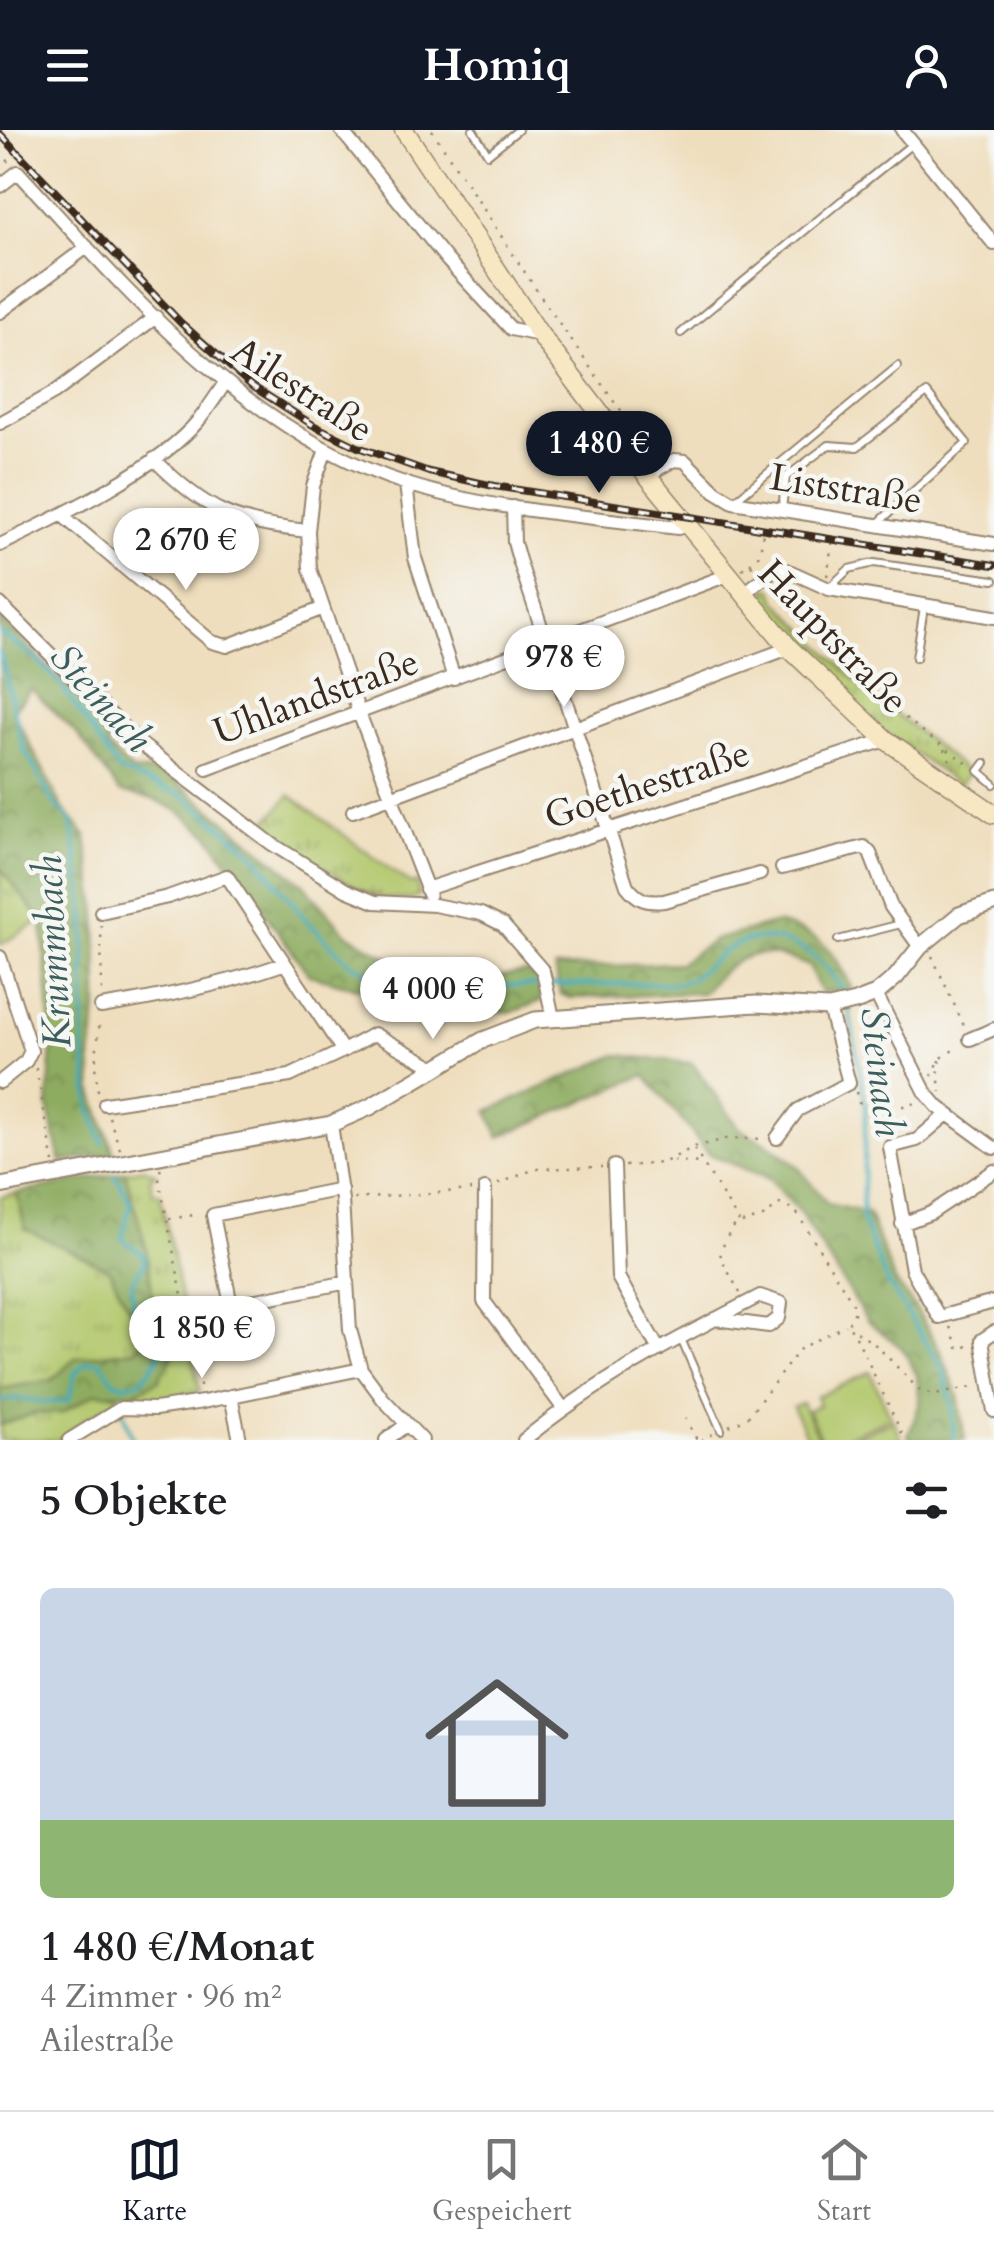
<!DOCTYPE html>
<html lang="de">
<head>
<meta charset="utf-8">
<style>
	:root { --surface:#fff; --page:#f6f6f6; --text:#202124; --muted:#757577; --line:#e0e0e0; --accent:#111827 }
	body { margin:0; font-family:Cardo,serif; background:var(--page); color:var(--text); height:100vh; display:flex; flex-direction:column; font-size:38px; white-space:nowrap }
	* { box-sizing:border-box; margin:0 }
	p { font-size:32px; color:var(--muted) }
	.icon { flex:none; width:55px; height:55px; fill:none; stroke:currentColor; stroke-width:2; stroke-linecap:round; stroke-linejoin:round }
	.map { position:relative; height:1310px; overflow:hidden }
	.details { display:flex; flex-direction:column; background:var(--surface); flex:1 }
	.details>* { flex:none }
	.price { position:absolute; translate:-50% -85px; padding:0 22px; border-radius:35px; background:#fff; color:#222; font-size:32px; line-height:65px; filter:drop-shadow(0 2px 5px #0008) }
	.price::after { content:''; position:absolute; left:50%; top:60px; width:30px; height:22px; margin-left:-15px; background:inherit; clip-path:polygon(0 0,100% 0,50% 100%) }
	.price.active { background:var(--accent); color:#fff }
	ul { padding:0; list-style:none }
	li { display:grid; align-content:center; gap:20px; height:530px; padding:0 40px }
	li+li { border-top:2px solid var(--line) }
	li span { display:grid; place-items:center; height:310px; border-radius:15px; color:#555 }
	li>.icon { margin-inline-start:auto }
	span .icon { width:180px; height:180px; fill:#fffc; stroke-width:1 }
	li b { font-size:42px }
	h2 { display:flex; justify-content:space-between; align-items:center; height:120px; padding:0 40px; font-size:42px }
	header { display:flex; justify-content:space-between; align-items:center; height:130px; padding:0 40px; background:var(--accent); color:#fff; font-size:45px; font-weight:700 }
	.menu { display:flex; justify-content:space-around; align-items:center; height:140px; border-top:2px solid var(--line); background:var(--surface); font-size:28px; color:var(--muted) }
	.menu a { display:grid; justify-items:center; gap:5px }
	.menu .active { color:var(--accent) }
	.map>svg:first-child { display:block }
	.grass { fill:url(#grass-tufts); stroke:#777946; stroke-width:2.5 }
	.forest { fill:url(#forest-crowns); stroke:#646b3f; stroke-width:2.5 }
	.park { fill:#b3c86d; stroke:#777946; stroke-width:2.5 }
	.lines { fill:none; stroke-linecap:round; stroke-linejoin:round }
	.stream { stroke:#3aaab7; stroke-width:4 }
	.service-casing { stroke:#95846e; stroke-width:10 }
	.minor-casing { stroke:#95846e; stroke-width:16 }
	.tertiary-casing { stroke:#95846e; stroke-width:19 }
	.secondary-casing { stroke:#95846e; stroke-width:21 }
	.path { stroke:#95846e; stroke-width:2.5; stroke-dasharray:2.5 8; stroke-linecap:butt }
	.service { stroke:#fff; stroke-width:6 }
	.minor { stroke:#fff; stroke-width:12 }
	.tertiary { stroke:#fff; stroke-width:15 }
	.secondary { stroke:#f8e7c3; stroke-width:18 }
	.rail-casing { stroke:#3b2a1e; stroke-width:8 }
	.rail { stroke:#f6f6f2; stroke-width:4; stroke-dasharray:11; stroke-linecap:butt }
	.labels { text-anchor:middle; dominant-baseline:central; stroke-width:9; stroke-linejoin:round; paint-order:stroke }
	.street-label { font-size:38px; fill:#3b2a1e; stroke:#f6f6f2 }
	.water-label { font-size:40px; font-style:italic; fill:#3b5d5b; stroke:#f6f6f2 }
</style>
</head>
<body>
<header><svg class="icon" aria-label="menu" viewBox="0 0 24 24"><path d="M4 6h16M4 12h16M4 18h16"/></svg>Homiq<svg class="icon" aria-label="person" viewBox="0 0 24 24"><circle cx="12" cy="8" r="4"/><path d="M4 21q1-7 8-7t8 7"/></svg></header>
<div class="map">
<svg width="994" height="1310" viewBox="0 0 994 1310">
	<defs>
		<pattern id="grass-tufts" width="24" height="20" patternUnits="userSpaceOnUse" patternTransform="scale(2.5)"><rect width="24" height="20" fill="#b3c86d"/><path d="M3 7l-1-3M5 7V3M7 7l1-3M15 17l-1-3M17 17v-4M19 17l1-3" fill="none" stroke="#93a359"/></pattern>
		<pattern id="forest-crowns" width="20" height="18" patternUnits="userSpaceOnUse" patternTransform="scale(2.5)"><rect width="20" height="18" fill="#8eac60"/><path d="M2 6a3 3 0 1 1 6 0M12 15a3 3 0 1 1 6 0" fill="none" stroke="#758c4f"/></pattern>
	</defs>
	<rect width="100%" height="100%" fill="#f6f6f2"/>
	<filter id="ink" filterUnits="userSpaceOnUse"><feTurbulence type="fractalNoise" baseFrequency=".01" numOctaves="2"/><feDisplacementMap in="SourceGraphic" scale="20" xChannelSelector="R" yChannelSelector="G"/><feConvolveMatrix kernelMatrix="1 2 1 2 8 2 1 2 1" color-interpolation-filters="sRGB"/></filter>
	<filter id="wash" filterUnits="userSpaceOnUse"><feTurbulence type="fractalNoise" baseFrequency=".0048" numOctaves="4" result="noise"/><feDisplacementMap in="SourceGraphic" scale="40" xChannelSelector="R" yChannelSelector="G"/><feGaussianBlur stdDeviation="2.25" result="paint"/><feColorMatrix in="noise" values="0 0 0 0 0 0 0 0 0 0 0 0 0 0 0 0 0 1.4 0 .05"/><feComposite in="paint" operator="in"/></filter>
	<g filter="url(#wash)">
		<rect width="100%" height="100%" fill="#efdebd"/>
		<path class="grass" d="M767 458 773 459 777 471 861 556 969 643 960 655 884 603 814 539 762 478Z
			M290 665 410 754 417 752 419 765 412 770 382 768 363 761 260 699Z
			M0 738 42 790 0 815Z
			M144 1038 156 1044 150 1048 153 1063H160L200 1261C176 1267 156 1276 133 1264L159 1250 164 1182 153 1170 146 1118 125 1042Z
			M17 1063 25 1099 109 1139 128 1177 144 1193 145 1211 134 1220 76 1228 52 1250 0 1259V1067Z
			M96 1262 118 1263 116 1271 83 1291 61 1310H0V1295L36 1283H61Z"/>
		<path class="forest" d="M0 488 106 596 108 618 132 641 165 642 303 754 346 803 401 835 481 850 528 842 539 851 541 871 510 883 401 870 309 845 208 704 177 680 154 669 120 662 78 605 31 559 13 581 62 677 86 706 97 781 98 874 91 926 93 963 114 1024 61 1032 48 976 52 913 42 791 0 738Z
			M777 793C821 805 834 818 852 859L821 863 809 836C759 814 737 822 703 863L571 868 560 864 555 838 680 833 714 810Z
			M617 925 692 933 741 1000 770 1015 797 1036 828 1074 868 1083 894 1150 916 1179 941 1222 958 1265 965 1310H910L908 1306 920 1273 917 1245 902 1218 867 1191 801 1084 769 1049 709 1024 645 945 499 1007 488 981Z
			M125 1042 146 1118 153 1170 176 1202 173 1226 158 1250 133 1264 96 1263 61 1283H36L0 1295V1259L52 1250 76 1228 134 1220 145 1211 143 1193 128 1177 109 1139 25 1099 17 1063Z"/>
		<path class="park" d="M870 1242 891 1287 840 1310H821L808 1280 819 1275 816 1267Z
			M802 1273 819 1310H808L793 1277Z
			M893 1290 902 1310H848Z"/>
		<g class="lines">
			<path class="stream" d="M0 503 35 528 59 552 119 641 184 666 227 701 254 724 306 790 350 833 374 845 434 857 682 853C702 844 709 831 726 820 771 790 830 824 846 870
				M0 523 24 619 53 672 72 691 85 786 84 915 90 976 103 1013
				M849 879 866 978 862 1089 886 1150 943 1239 952 1275 954 1310
				M0 1271C24 1264 45 1277 69 1270L75 1243 87 1232H101L113 1250 122 1255 141 1251C159 1228 169 1220 157 1190L133 1178 132 1152 145 1133 144 1125 122 1109 131 1073 115 1045
				M123 1282 133 1310"/>
		</g>
	</g>
	<g filter="url(#ink)">
		<g class="lines">
			<defs>
				<path id="service" d="M473 0 488 24 518 0
					M846 67 912 14
					M681 203 842 70
					M734 371 898 236
					M782 378 786 347 829 315 857 317 927 263 967 313 877 394
					M829 458 849 439 874 433 994 450
					M916 528 924 477
					M985 633 979 641 994 654
					M838 810 901 794
					M681 1209 721 1300"/>
				<path id="minor" d="M341 0 448 131 511 199 540 205
					M902 0 994 114
					M0 56 18 42C129 163 245 302 407 354 493 381 588 386 678 398L687 395
					M0 182 87 117
					M0 293 54 263 156 187
					M326 320 313 356 308 401 310 439 359 583 429 764
					M154 329C205 381 236 394 308 401
					M647 345 674 330 685 331 715 361 733 372 994 414
					M406 354 415 428 454 548
					M513 377 514 412 519 430 627 756C638 770 646 773 664 771L760 744
					M62 385 212 512 227 516 321 479
					M0 415C58 387 157 340 198 291 208 279 216 266 225 253
					M744 464 778 436 829 459 994 487
					M0 474 137 611 272 714 346 760 375 772 434 775 481 784 503 795 543 841 553 888
					M207 639 728 445
					M353 681 789 518
					M782 738 864 717 870 723 891 777 920 817
					M426 759 886 610
					M101 782 168 767 227 746 343 921 374 904 434 937
					M0 827 31 921 26 931 0 952
					M876 864 926 963 938 977 994 1018
					M101 877C164 867 223 855 283 834
					M970 909 994 899
					M105 974 290 946 343 921
					M946 985 917 1010 890 1017 912 1140 939 1187 994 1172
					M331 994 342 1070 350 1200 361 1239 383 1269 422 1310
					M777 1008 798 980 849 953 829 878
					M614 1036 618 1147 659 1220
					M341 1059 213 1085 231 1175 348 1152
					M485 1059 484 1171 563 1278
					M902 1094 931 1083 994 1041
					M994 1202 982 1210 994 1281
					M231 1266 240 1310
					M69 1310 121 1278 155 1279 203 1272 361 1239
					M386 1310 406 1295
					M524 1310C595 1251 678 1208 760 1166L781 1173 779 1188 769 1196 715 1189"/>
				<path id="tertiary" d="M0 1056 331 994 370 977 483 910 535 890 756 874 829 878 855 872 876 864 896 847 920 817 959 785 994 773"/>
				<path id="secondary" d="M404 0 540 205 647 345 789 518 886 610 994 684"/>
			</defs>
			<use href="#service" class="service-casing"/>
			<use href="#minor" class="minor-casing"/>
			<use href="#tertiary" class="tertiary-casing"/>
			<use href="#secondary" class="secondary-casing"/>
			<path class="path" d="M432 0 539 164 615 273 656 323
				M0 22 10 33
				M750 434 760 424 763 402
				M742 439 750 434 756 439
				M827 446 832 413
				M773 454C784 468 795 483 807 497 855 550 913 597 973 637
				M944 619 954 638
				M101 795 102 867
				M932 826 964 896
				M940 930 938 946 941 962
				M36 938 54 1033
				M932 946 940 929 959 916
				M98 961 95 936 100 890
				M856 962 859 973 873 972 880 977
				M902 976H910L918 969
				M109 987 121 1022
				M694 1019 739 1092
				M673 1031 700 1033
				M625 1036 663 1033 694 1017 730 1008 767 1009
				M161 1039 158 1044 201 1261
				M498 1054 535 1039 602 1037
				M354 1069 471 1060
				M169 1089 200 1084
				M740 1163 720 1127 725 1110 735 1095 763 1087 780 1074 795 1080 854 1175V1187L846 1195 853 1200 905 1310
				M950 1197 959 1220 970 1215
				M857 1202 877 1216 921 1262 935 1265 978 1256
				M685 1288 697 1310
				M729 1296 747 1288 800 1219 845 1195
				M701 1310 713 1304"/>
			<use href="#service" class="service"/>
			<use href="#minor" class="minor"/>
			<use href="#tertiary" class="tertiary"/>
			<use href="#secondary" class="secondary"/>
			<defs>
				<path id="rail" d="M0 4 181 193 252 256 313 295 358 317 429 342 494 356 994 435"/>
			</defs>
			<use href="#rail" class="rail-casing"/>
			<use href="#rail" class="rail"/>
		</g>
	</g>
	<g class="labels">
		<g class="street-label">
			<text transform="translate(302 260) rotate(33)">Ailestraße</text>
			<text transform="translate(846 359) rotate(9)">Liststraße</text>
			<text transform="translate(833 507) rotate(46)">Hauptstraße</text>
			<text transform="translate(316 567) rotate(-20)">Uhlandstraße</text>
			<text transform="translate(647 655) rotate(-18)">Goethestraße</text>
		</g>
		<g class="water-label">
			<text transform="translate(101 568) rotate(48)">Steinach</text>
			<text transform="translate(53 822) rotate(-93)">Krummbach</text>
			<text transform="translate(881 942) rotate(83)">Steinach</text>
		</g>
	</g>
</svg>
<b class="price active" style="left:599px;top:366px">1 480 €</b>
<b class="price" style="left:186px;top:463px">2 670 €</b>
<b class="price" style="left:564px;top:580px">978 €</b>
<b class="price" style="left:433px;top:912px">4 000 €</b>
<b class="price" style="left:202px;top:1251px">1 850 €</b>
</div>
<section class="details">
<h2>5 Objekte<svg class="icon" aria-label="filters" viewBox="0 0 24 24"><path d="M4 7h16M4 17h16"/><circle cx="9" cy="7" r="2"/><circle cx="15" cy="17" r="2"/></svg></h2>
<ul>
<li><span style="background:linear-gradient(#c9d6e8 75%,#8fb573 0)"><svg class="icon" aria-label="home" viewBox="0 0 24 24"><path d="M3 11l9-7 9 7M6 9v11h12V9"/></svg></span><div><b>1 480 €/Monat</b><p>4 Zimmer · 96 m²</p><p>Ailestraße</p></div></li>
</ul>
</section>
<nav class="menu">
<a class="active"><svg class="icon" aria-label="map" viewBox="0 0 24 24"><path d="M3 6l6-2 6 2 6-2v14l-6 2-6-2-6 2zM9 4v14M15 6v14"/></svg>Karte</a>
<a><svg class="icon" aria-label="saved" viewBox="0 0 24 24"><path d="M7 4h10v16l-5-4-5 4z"/></svg>Gespeichert</a>
<a><svg class="icon" aria-label="home" viewBox="0 0 24 24"><path d="M3 11l9-7 9 7M6 9v11h12V9"/></svg>Start</a>
</nav>
</body>
</html>
